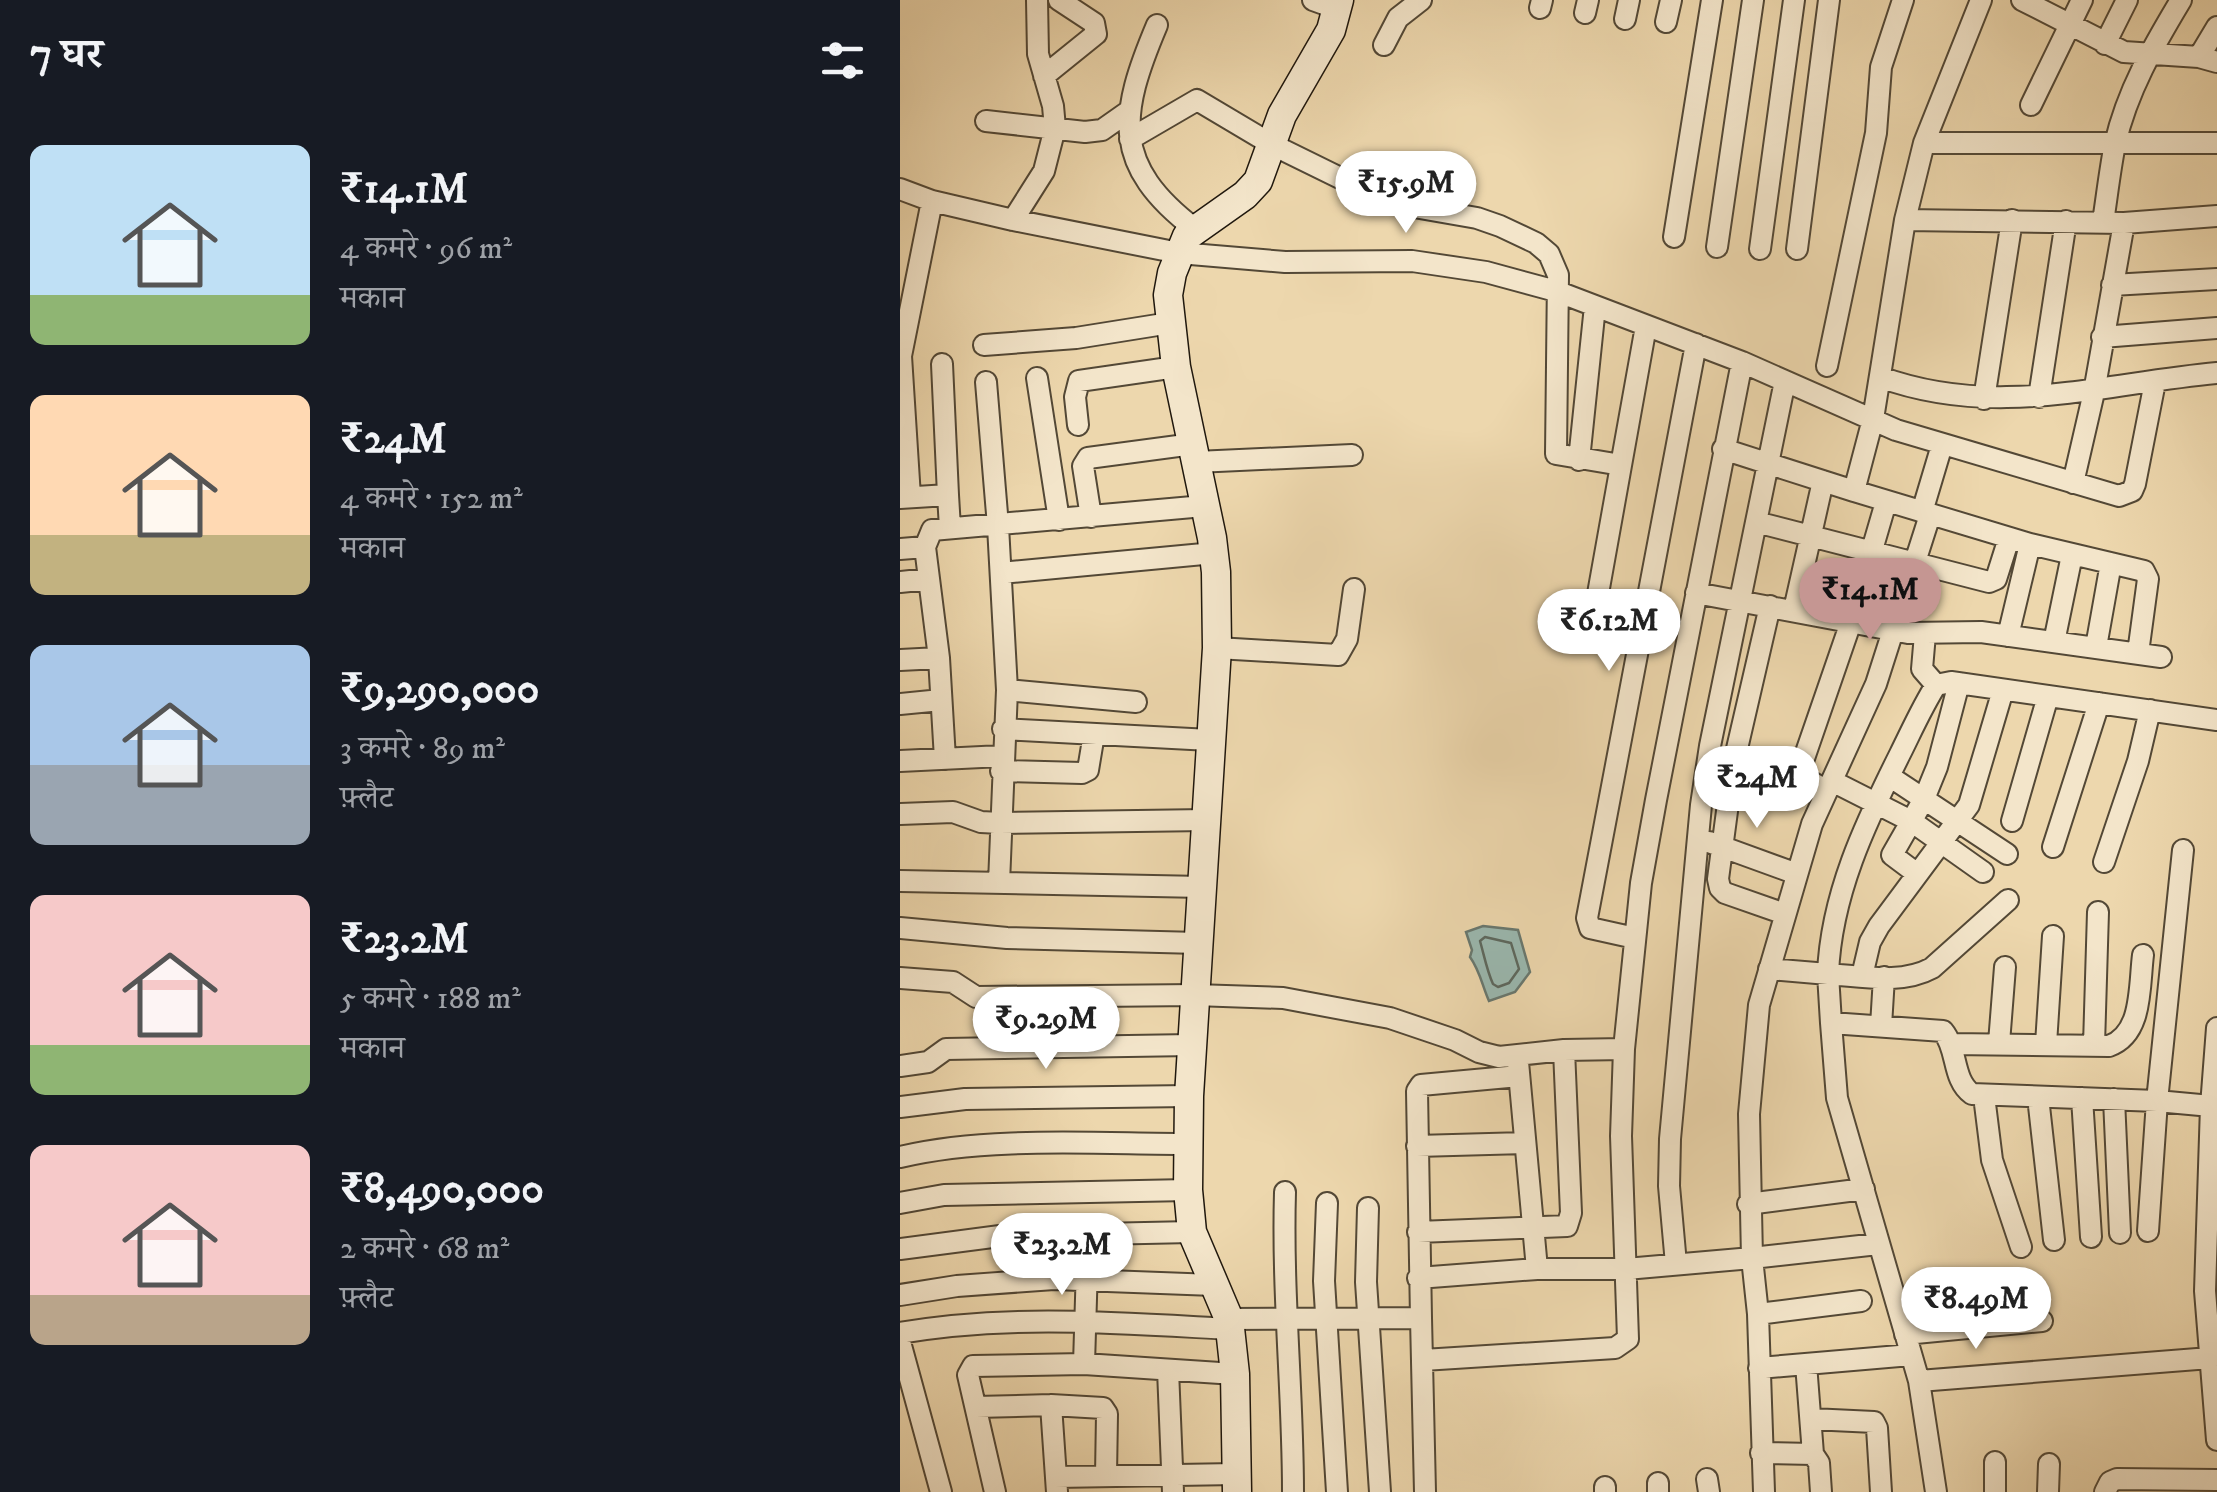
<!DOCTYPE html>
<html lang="hi">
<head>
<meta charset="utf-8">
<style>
	:root { --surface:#171b24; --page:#242831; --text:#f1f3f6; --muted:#9ea1a6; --accent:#c59692 }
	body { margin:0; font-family:"IM FELL DW Pica","Noto Serif Devanagari",serif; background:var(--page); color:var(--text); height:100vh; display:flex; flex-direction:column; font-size:38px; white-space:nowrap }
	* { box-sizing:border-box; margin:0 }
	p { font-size:32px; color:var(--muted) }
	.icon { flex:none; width:55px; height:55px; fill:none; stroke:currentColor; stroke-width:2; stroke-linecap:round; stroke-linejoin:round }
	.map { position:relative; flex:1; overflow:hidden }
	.panel { display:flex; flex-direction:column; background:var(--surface); width:900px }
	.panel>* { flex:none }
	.price { position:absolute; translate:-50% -85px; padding:0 22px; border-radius:35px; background:#fff; color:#222; font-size:32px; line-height:65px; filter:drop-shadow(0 2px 5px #0008) }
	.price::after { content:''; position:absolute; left:50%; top:60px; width:30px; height:22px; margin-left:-15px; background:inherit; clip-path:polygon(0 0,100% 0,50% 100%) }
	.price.on { background:var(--accent); color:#111 }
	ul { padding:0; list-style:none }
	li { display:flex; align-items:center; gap:30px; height:250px; padding:0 30px }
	li span { display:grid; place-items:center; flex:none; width:280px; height:200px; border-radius:15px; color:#555 }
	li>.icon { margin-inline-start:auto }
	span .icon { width:120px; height:120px; fill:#fffc; stroke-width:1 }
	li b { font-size:42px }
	h2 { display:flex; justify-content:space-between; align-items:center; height:120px; padding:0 30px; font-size:42px }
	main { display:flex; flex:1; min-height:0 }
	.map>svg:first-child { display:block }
	.water { fill:#9ab8af; stroke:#69786f; stroke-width:2.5 }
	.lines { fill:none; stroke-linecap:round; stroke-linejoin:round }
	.shore { stroke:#5d685e; stroke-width:2.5 }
	.street-casing { stroke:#534836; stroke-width:24 }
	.secondary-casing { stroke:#20180e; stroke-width:31 }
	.street { stroke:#f3e5ca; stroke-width:20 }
	.secondary { stroke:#f3e5ca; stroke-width:28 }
</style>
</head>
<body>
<main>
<section class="panel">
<h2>7 घर<svg class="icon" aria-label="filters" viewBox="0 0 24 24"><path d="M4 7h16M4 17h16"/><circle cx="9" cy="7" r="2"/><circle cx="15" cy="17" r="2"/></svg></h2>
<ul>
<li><span style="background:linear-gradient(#bfe0f5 75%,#8fb573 0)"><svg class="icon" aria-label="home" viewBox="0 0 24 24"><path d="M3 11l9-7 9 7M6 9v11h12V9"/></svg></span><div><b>₹14.1M</b><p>4 कमरे · 96 m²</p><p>मकान</p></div></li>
<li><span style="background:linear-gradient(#ffd9b3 70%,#c2b280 0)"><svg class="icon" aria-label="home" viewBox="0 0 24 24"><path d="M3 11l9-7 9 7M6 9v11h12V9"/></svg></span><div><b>₹24M</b><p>4 कमरे · 152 m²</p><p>मकान</p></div></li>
<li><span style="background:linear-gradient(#a9c7e8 60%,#9aa5b1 0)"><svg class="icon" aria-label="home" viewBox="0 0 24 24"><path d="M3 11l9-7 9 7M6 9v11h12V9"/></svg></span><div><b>₹9,290,000</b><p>3 कमरे · 89 m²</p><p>फ़्लैट</p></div></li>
<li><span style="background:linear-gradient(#f6c9c9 75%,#8fb573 0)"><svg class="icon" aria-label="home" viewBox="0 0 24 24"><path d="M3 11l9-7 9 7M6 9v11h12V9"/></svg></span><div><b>₹23.2M</b><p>5 कमरे · 188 m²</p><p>मकान</p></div></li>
<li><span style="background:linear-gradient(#f6c9c9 75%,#b9a48a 0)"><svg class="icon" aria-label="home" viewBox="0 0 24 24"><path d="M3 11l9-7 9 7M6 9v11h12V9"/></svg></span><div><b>₹8,490,000</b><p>2 कमरे · 68 m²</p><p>फ़्लैट</p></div></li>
</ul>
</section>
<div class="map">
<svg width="1317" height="1492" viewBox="0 0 1317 1492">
	<rect width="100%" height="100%" fill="#edd7ad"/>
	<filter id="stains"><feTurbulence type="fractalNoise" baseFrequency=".002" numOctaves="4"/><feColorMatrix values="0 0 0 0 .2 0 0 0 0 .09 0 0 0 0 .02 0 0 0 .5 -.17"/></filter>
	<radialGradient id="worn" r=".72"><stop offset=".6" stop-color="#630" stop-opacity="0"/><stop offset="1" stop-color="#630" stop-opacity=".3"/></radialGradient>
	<path class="water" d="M583 926 618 930 630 972 615 992 589 1001C582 985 580 971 570 957L572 950 566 932Z"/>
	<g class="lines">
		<path class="shore" d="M585 937 611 943 619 969 609 983 598 987 593 984C587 971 584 955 580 941Z"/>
		<defs>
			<path id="street" d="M413 0 438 9
				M1081 0 1024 143 1005 220 973 419 954 491 1130 544 1244 571 1248 579 1238 653
				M1122 0 1224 52 1299 57 1317 62
				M640 8 642 0
				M685 13 688 0
				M725 19 729 0
				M766 22 771 0
				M257 25C219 115 211 165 295 229
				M1205 44 1227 0
				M484 45 498 18 521 0
				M1299 57 1317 27
				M144 76 196 34 194 23 159 0
				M1131 105 1182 0
				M86 121 185 132 202 130 229 111
				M230 139 297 100 371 144 491 203 577 218 600 226 636 243 649 254 658 275 656 454 721 465
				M1024 143H1317
				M0 189 32 201 113 220 279 253 385 262 512 261 586 272 656 291 842 362 996 430 1219 496 1232 491 1235 484 1255 382
				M113 220 144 171 155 128 153 106 138 54 137 0
				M1005 220 1224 223 1317 216
				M1203 222C1207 196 1210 169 1215 144 1227 91 1254 45 1281 0
				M774 237 812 0
				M817 247 853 0
				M860 249 894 0
				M897 249 929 0
				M1212 285 1317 279
				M1202 337 1317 328
				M84 345 176 338 270 323
				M42 364 48 495
				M927 366 976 133 981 67 1003 0
				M980 377C1096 419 1199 384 1317 373
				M137 378 159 520
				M86 382 98 526 107 690 99 883
				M1139 397 1166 221
				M1084 399 1112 220
				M178 425 175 397 179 381 276 367
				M823 449 954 491
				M679 460 695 306
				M296 462 452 455
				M1173 483 1194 392 1224 223
				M10 497 1 356 32 201
				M0 498 48 495 50 528
				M1022 512 1042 445
				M191 517 183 466 188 458 293 444
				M856 522 1089 582 1096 579 1109 538
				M0 549 25 547
				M101 573 314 553
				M0 582 29 579
				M796 593 1008 633 1081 632 1261 657
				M870 606 833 766 818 879 820 888 825 893 885 914
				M894 610 923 481
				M694 616 746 326
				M1025 634 1022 669 1036 685
				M1108 636 1130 544
				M1154 642 1172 555
				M1196 647 1211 563
				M317 648 438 655 447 639 454 589
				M39 658 45 759
				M0 660 39 658 25 547 32 530 304 506
				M107 690 236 702
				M0 704 41 700
				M103 729 310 740
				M0 761 102 756
				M101 771 182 773 188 770 194 734
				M989 776 1107 854
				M932 781 1011 821 1083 872
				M927 791 905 778 901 767 951 622 986 502
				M0 814 53 812 81 822 100 823 306 820
				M1112 821 1148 696
				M809 842 897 874
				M1153 847 1199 703
				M1204 862 1238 761 1250 710
				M1016 873 992 855 1024 799 1037 767 1059 683
				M0 881 303 887
				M1108 900 1032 968C1001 985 961 976 928 974 931 895 965 824 1000 754 1011 732 1022 707 1036 685L1051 682 1317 720
				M0 928 107 938 298 943
				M735 938 690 928 687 918 796 344
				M869 969 928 974 931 1023 1043 1031C1058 1049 1052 1080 1072 1094L1257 1101 1311 1106 1305 1291 1317 1440
				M962 976 970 942 979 926 1069 805 1103 690
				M0 978 53 982 76 997 295 995 383 998 490 1018 555 1040 579 1052 599 1057 664 1050 724 1049 721 1136 728 1339 715 1348 523 1360
				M931 1023 937 1098 1019 1381 1036 1492
				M981 1026 984 977
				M1317 1028 1311 1106 1317 1107
				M1099 1043 1105 967
				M1051 1044 1209 1046C1243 1034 1239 986 1243 955
				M1146 1044 1153 936
				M1194 1045 1198 912
				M724 1049 741 883 756 800 842 362
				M618 1062 637 1269
				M0 1066 28 1062 46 1049 292 1045
				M1084 1096 1092 1160 1121 1247
				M1138 1097 1154 1240
				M1182 1098 1191 1237
				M1214 1099 1220 1233
				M0 1107 65 1099 289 1096
				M517 1146 625 1143
				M0 1157C87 1136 198 1144 288 1144
				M385 1192C382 1293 393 1392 393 1492
				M0 1203 44 1195 288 1190
				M427 1203 424 1281 437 1492
				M848 1204 964 1189
				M468 1208 466 1282 480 1492
				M1248 1231 1257 1101 1283 850
				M518 1232 667 1226 671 1213 664 1050
				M978 1244 852 1258 849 1114 859 1005 912 824 976 684 1030 515
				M0 1249 100 1236 292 1232
				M776 1264 769 1186 770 1139 801 805 810 746 885 381
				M518 1278 637 1269H726L852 1258 858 1314 864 1492
				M0 1295 57 1286 154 1279 314 1285
				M858 1314 961 1301
				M521 1318 517 1091 521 1085 619 1076
				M329 1319 521 1318 525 1492
				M0 1333C110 1314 219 1323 330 1329
				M1005 1334 1142 1321
				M0 1342 41 1492
				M184 1364 188 1233
				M906 1364 913 1454
				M859 1368 1011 1355
				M268 1370 273 1492
				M1019 1381 1310 1358
				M151 1405 157 1492
				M76 1407 151 1405 203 1408 207 1414 206 1475
				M911 1419 974 1422 977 1428 981 1492
				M861 1453 913 1454 919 1463 921 1492
				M156 1477 336 1474
				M807 1479 809 1492
				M758 1483V1492
				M705 1487V1492
				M95 1492 68 1375 73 1366 184 1364 335 1374
				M1095 1492V1462
				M1148 1492 1149 1464
				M1205 1492 1210 1482 1217 1479 1317 1480"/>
			<path id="secondary" d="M337 1492 335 1374 329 1319 292 1232 288 1190 289 1096 317 648 316 572 312 538 276 367 268 295 272 273 287 236 345 195 358 181 382 115 431 30 439 0"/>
		</defs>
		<use href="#street" class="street-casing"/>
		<use href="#secondary" class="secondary-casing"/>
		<use href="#street" class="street"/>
		<use href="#secondary" class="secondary"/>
	</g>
	<rect width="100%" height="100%" filter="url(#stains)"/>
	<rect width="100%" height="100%" fill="url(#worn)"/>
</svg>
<b class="price" style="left:506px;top:236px">₹15.9M</b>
<b class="price on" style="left:970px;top:643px">₹14.1M</b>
<b class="price" style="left:709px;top:674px">₹6.12M</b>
<b class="price" style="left:857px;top:831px">₹24M</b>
<b class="price" style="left:146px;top:1072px">₹9.29M</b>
<b class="price" style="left:162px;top:1298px">₹23.2M</b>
<b class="price" style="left:1076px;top:1352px">₹8.49M</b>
</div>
</main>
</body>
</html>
